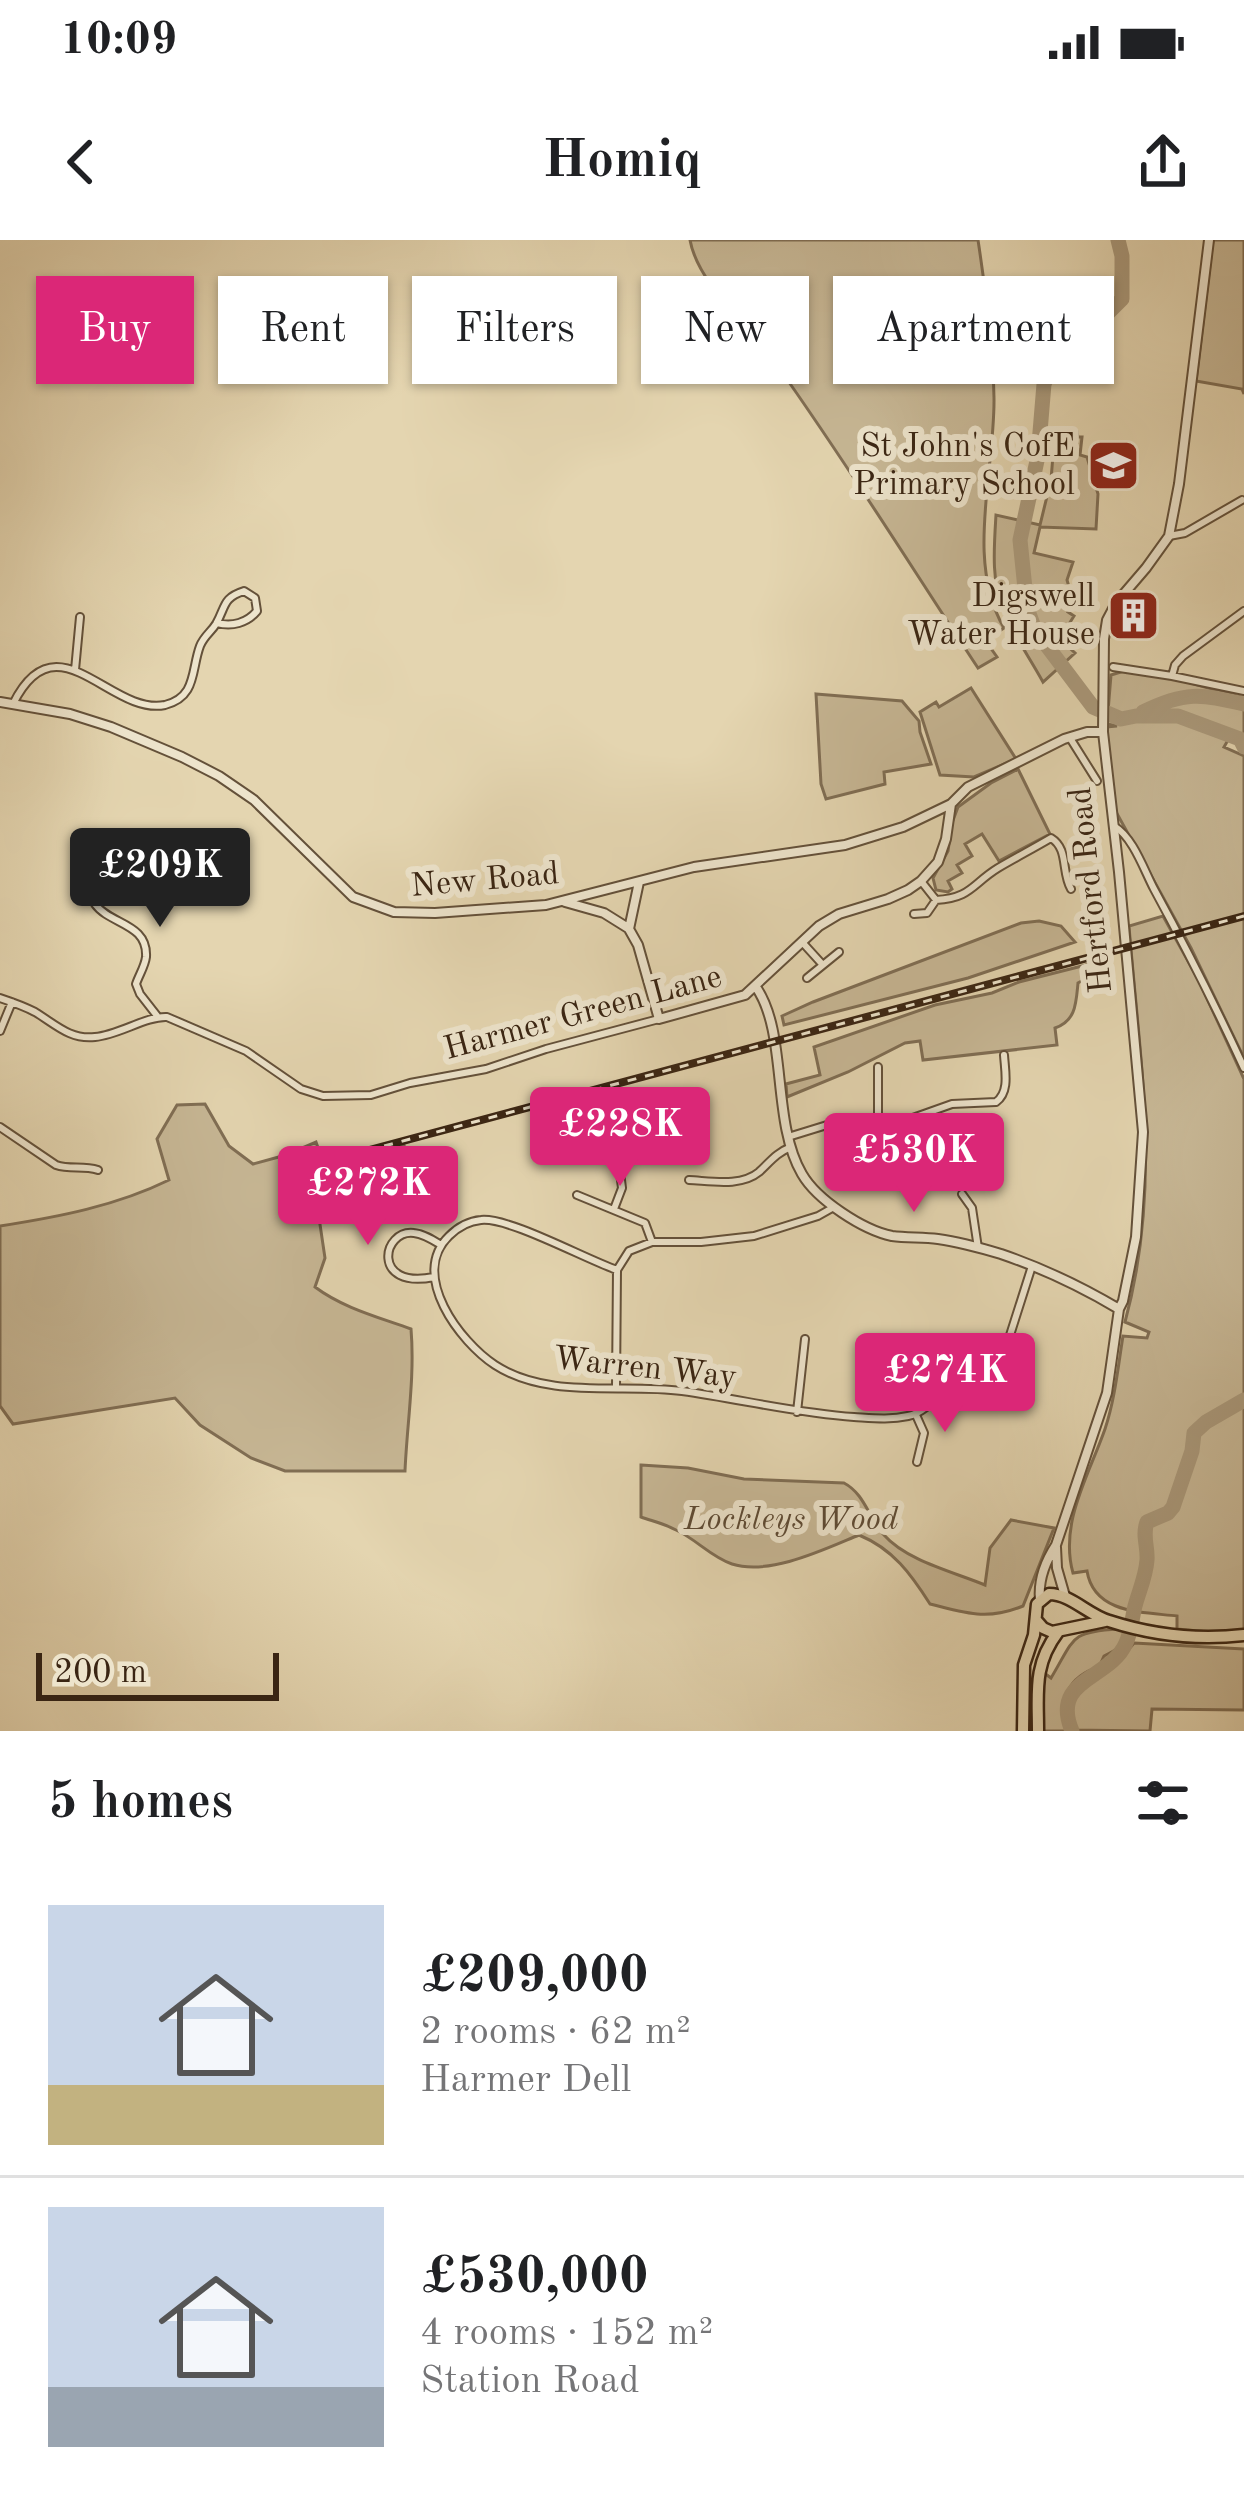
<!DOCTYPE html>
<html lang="en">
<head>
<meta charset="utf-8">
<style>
	:root { --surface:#fff; --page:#f6f6f6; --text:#202124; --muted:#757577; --line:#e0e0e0; --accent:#db2777 }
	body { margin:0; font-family:"Old Standard TT",serif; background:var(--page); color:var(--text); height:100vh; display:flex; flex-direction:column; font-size:45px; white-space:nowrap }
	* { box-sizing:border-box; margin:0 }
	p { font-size:39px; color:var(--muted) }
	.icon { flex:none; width:66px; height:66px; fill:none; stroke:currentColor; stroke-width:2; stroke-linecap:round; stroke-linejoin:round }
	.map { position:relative; height:1491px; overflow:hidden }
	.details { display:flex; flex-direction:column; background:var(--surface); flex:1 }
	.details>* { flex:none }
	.banner { position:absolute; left:36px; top:36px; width:1173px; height:108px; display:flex; gap:24px }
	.scale { position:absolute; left:36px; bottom:30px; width:243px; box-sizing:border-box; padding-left:12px; border:6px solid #3a2513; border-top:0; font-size:33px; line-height:42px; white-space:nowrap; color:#3a2513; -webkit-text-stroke:9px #ede4cc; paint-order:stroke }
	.price { position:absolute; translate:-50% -102px; padding:0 27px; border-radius:12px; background:var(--accent); color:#fff; font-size:39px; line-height:78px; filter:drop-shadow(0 3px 6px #0008) }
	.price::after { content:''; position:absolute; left:50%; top:72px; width:36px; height:27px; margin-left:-18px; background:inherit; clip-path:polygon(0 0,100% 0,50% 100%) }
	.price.active { background:#222; color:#fff }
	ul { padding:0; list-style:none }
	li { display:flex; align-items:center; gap:36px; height:300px; padding:0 48px }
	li+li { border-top:3px solid var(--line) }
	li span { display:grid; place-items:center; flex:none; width:336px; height:240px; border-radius:0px; color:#555 }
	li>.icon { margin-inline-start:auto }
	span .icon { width:144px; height:144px; fill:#fffc; stroke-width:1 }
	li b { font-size:51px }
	h2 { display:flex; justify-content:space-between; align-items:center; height:144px; padding:0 48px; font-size:51px }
	.chip { padding:0 42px; border-radius:0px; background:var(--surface); box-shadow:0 3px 9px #0004; font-size:42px; line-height:108px }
	.chip.active { background:var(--accent); color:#fff }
	.status { display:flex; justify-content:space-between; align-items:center; height:84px; padding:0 60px; background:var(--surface); direction:ltr }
	.status svg { height:33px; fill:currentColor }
	header { display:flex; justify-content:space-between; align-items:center; height:156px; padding:0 48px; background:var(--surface); font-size:54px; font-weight:800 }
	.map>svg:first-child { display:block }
	.green { fill:#c7b795; stroke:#806e54; stroke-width:3 }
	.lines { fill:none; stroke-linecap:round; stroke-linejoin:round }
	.river { stroke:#aa997b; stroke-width:15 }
	.minor-casing { stroke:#64513a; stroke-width:10 }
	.tertiary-casing { stroke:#64513a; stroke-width:12 }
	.primary-casing { stroke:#3a2513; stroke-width:15 }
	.minor { stroke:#ede4cc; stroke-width:6 }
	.tertiary { stroke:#ede4cc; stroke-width:8 }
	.primary { stroke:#e4d5b0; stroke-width:10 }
	.rail-casing { stroke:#3a2513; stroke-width:8 }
	.rail { stroke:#ede4cc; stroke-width:3; stroke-dasharray:9; stroke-linecap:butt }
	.labels { text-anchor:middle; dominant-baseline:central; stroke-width:12; stroke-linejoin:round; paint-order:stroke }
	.poi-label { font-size:33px; fill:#3a2513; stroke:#ede4cc; text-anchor:end }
	.street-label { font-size:33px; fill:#3a2513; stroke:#ede4cc }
	.park-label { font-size:33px; font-style:italic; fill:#5d4a34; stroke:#ede4cc }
</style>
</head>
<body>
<div class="status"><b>10:09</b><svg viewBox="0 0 49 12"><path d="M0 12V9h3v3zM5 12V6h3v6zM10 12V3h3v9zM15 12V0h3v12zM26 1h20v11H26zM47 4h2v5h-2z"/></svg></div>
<header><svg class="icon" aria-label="back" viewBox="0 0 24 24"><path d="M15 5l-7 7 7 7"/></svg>Homiq<svg class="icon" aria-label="share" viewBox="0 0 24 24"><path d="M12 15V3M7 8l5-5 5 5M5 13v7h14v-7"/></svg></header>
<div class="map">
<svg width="1244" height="1491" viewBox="0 0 1244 1491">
	<rect width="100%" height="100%" fill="#e4d5b0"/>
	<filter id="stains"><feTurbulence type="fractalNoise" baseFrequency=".00167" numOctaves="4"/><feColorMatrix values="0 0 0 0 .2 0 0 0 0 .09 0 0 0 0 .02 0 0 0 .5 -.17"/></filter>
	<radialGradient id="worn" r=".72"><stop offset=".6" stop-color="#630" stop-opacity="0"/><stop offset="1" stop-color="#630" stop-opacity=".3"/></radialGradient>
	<path class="green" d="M690 0H978C986 53 993 105 994 158 995 232 965 321 1004 388L985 400 997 417 978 428C912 328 848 225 779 128 753 90 698 45 690 0Z
		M1213 0H1244V154L1242 149 1196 141Z
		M1055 190 1077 192 1078 197H1082L1080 215 1087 217 1098 254 1096 289 1040 287 1034 313 1073 322 1067 340 1069 347 1083 354 1077 367 1072 366 1068 372 1074 376 1064 392 1062 401 1075 413 1043 442C1031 420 1015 397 1004 373 991 343 994 307 996 275L1040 285 1051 240Z
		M1124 431 1173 438 1244 458V504L1241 498 1232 493 1224 507 1244 516V818L1191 708 1115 570 1106 487 1117 486 1107 484 1111 435Z
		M971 448 1016 519 974 537 940 535 920 472 936 462 939 467Z
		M816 454 902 461 919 481 920 492 931 524 884 532 885 544 826 559 821 544Z
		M1018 529 1050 594 999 621 982 594 965 604 972 616 957 625 962 633 948 641 952 649 948 652 936 650 933 638 948 611 952 583 958 567 991 543Z
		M1163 676 1199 741 1244 839V1390L1209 1392 1177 1389V1376C1143 1372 1094 1374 1087 1331L1073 1333C1059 1283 1089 1235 1105 1189 1115 1159 1118 1127 1123 1096L1147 1098 1149 1092 1125 1082C1162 946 1140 823 1129 686Z
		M1039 681 1061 686 1075 702 968 738 784 785 782 776 813 762 1021 683Z
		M1090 724 1091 736 1078 743C1076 763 1076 781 1055 788L1057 805 923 820 920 801 905 803 848 832 787 857 786 844 820 835 814 807 935 765 992 753 1019 742Z
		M205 864 229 906 253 924 286 915 316 902 324 925 404 905 407 920 406 937 318 971 325 1018 315 1047C343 1068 378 1077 411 1089 415 1136 407 1184 405 1231H285L251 1218 200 1185 175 1158 13 1184 0 1166V986C58 977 116 966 169 940L157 899 177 865Z
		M641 1225 688 1228 744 1239 844 1243C865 1254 869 1279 884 1295 907 1321 954 1332 985 1345L990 1308 1011 1280 1054 1288 1023 1366C987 1381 966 1373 930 1364 911 1334 893 1309 859 1295 825 1309 770 1336 732 1324 711 1317 696 1299 676 1290 665 1284 652 1281 641 1277Z
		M1118 1389 1127 1391C1124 1408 1118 1409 1104 1416L1099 1427C1069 1436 1055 1462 1069 1491H1042L1043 1432 1051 1438C1075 1398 1069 1392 1118 1389Z
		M1134 1403 1244 1409V1470L1152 1469 1150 1491 1072 1490 1068 1480 1070 1460C1088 1437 1116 1426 1134 1403Z"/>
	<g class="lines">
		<path class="river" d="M1118 0 1122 16V59L1102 79 1064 97 1044 144 1038 216 1020 300 1027 368 1035 390 1093 467 1121 479 1136 476H1178L1240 499 1244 507
			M1143 472C1185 451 1201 454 1244 464
			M1072 1491C1050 1438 1110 1440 1126 1403 1131 1392 1132 1378 1135 1366 1139 1351 1146 1336 1147 1320 1148 1306 1142 1296 1147 1282L1168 1273 1173 1267 1192 1211 1194 1193 1206 1182 1244 1160"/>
		<defs>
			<path id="minor" d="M1169 296 1185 293 1242 260
				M1113 427 1172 436 1244 451
				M75 430 80 377
				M1172 436 1175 425 1183 416 1244 371
				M13 464C57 375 110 476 165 465 197 457 191 430 200 406 204 396 211 392 216 384 226 367 222 358 244 351L255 358 257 371C247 383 232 387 217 383
				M1070 498 1097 541
				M1114 586C1133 597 1144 630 1154 649 1186 708 1216 767 1244 828
				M87 637C89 646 88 656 95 664 110 685 148 683 146 717 145 726 139 735 136 744L140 754 158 777
				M921 641 936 660
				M914 674 927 673 936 660C971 658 972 644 998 628 1015 618 1034 608 1051 598 1069 609 1061 632 1071 649
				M802 702 822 724
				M807 738 839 712
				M0 758C12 762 24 766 35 772 55 784 70 800 95 797 119 795 146 776 167 777L246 811 301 849 323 856 371 855 410 843 486 829 546 809 659 779
				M0 791 12 762
				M933 872 939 886 938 919
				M878 885V827
				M0 887 56 925C70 930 83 925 98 930
				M788 897 827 885H893L952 864 996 862C1010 852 1005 831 1004 815
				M689 940C711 941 741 947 759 932 770 922 776 913 791 907
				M962 954 972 968 978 1008
				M577 955 645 983 652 1002
				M614 969 622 948 618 917
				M617 1030C585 1019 509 977 481 980 469 981 457 988 449 996 409 1035 460 1102 495 1125 549 1160 622 1143 682 1151 740 1159 795 1173 854 1177 872 1178 890 1180 908 1176 931 1171 939 1149 958 1138 976 1128 991 1133 1004 1114L1032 1026
				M434 1037C371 1050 382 989 414 993 424 994 433 1000 441 1005
				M616 1147 617 1030 629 1011 652 1002H701L754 996 818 976 834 967
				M797 1172 805 1099
				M916 1175 924 1193 917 1222"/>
			<path id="tertiary" d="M0 462 70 474 111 487 182 517 219 536 254 560 353 657 394 672 435 673 546 665 694 627 845 605 903 587 951 564
				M639 642 629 689 638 705 659 779 745 755 819 686 839 674 888 659 908 650 921 641 938 622 946 599 951 564 968 547 1064 499 1087 492H1103
				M565 662 604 673 628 688
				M756 747C788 793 771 881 802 934 817 960 863 990 892 996 907 998 923 997 938 999 959 1002 981 1008 1001 1014 1042 1028 1082 1047 1119 1069
				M1056 1307 1057 1328 1065 1356
				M1040 1360C1038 1340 1045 1322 1056 1305L1107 1153 1119 1069 1123 1061 1136 997 1143 892 1119 632 1103 492 1104 399 1107 380 1116 363 1146 328 1169 296 1179 244 1209 0"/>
			<path id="primary" d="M1036 1380 1043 1388 1052 1392 1105 1381
				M1023 1491 1024 1425 1034 1395 1037 1364 1049 1354C1071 1354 1088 1375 1109 1381 1152 1395 1200 1400 1244 1395
				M1038 1491C1038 1452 1033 1425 1058 1392"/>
		</defs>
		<use href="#minor" class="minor-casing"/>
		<use href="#tertiary" class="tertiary-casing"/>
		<use href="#primary" class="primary-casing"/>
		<use href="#minor" class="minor"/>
		<use href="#tertiary" class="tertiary"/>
		<use href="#primary" class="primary"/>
		<defs>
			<path id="rail" d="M332 920 1244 676"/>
		</defs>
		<use href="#rail" class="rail-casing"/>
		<use href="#rail" class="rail"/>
	</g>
	<defs>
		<symbol id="school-square" viewBox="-11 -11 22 22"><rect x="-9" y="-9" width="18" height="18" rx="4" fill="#8f2418" stroke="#ede4cc"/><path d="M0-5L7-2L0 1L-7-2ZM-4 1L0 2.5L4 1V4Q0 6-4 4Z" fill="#fff"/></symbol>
		<symbol id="building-square" viewBox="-11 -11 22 22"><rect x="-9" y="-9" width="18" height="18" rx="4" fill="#8f2418" stroke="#ede4cc"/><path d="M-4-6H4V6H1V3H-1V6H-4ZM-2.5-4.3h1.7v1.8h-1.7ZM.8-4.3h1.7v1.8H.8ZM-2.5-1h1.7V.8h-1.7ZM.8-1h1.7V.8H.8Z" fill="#fff"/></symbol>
	</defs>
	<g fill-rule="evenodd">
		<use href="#school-square" x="1084" y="196" width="59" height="59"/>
		<use href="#building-square" x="1104" y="346" width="59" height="59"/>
	</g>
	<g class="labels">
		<g class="poi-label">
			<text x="1075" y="207">St John's CofE<tspan x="1075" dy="38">Primary School</tspan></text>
			<text x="1095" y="357">Digswell<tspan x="1095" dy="38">Water House</tspan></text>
		</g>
		<g class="street-label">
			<text transform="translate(485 641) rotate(-5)">New Road</text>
			<text transform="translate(1092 650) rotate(-96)">Hertford Road</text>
			<text transform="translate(583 774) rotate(-15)">Harmer Green Lane</text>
			<text transform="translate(645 1129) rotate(6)">Warren Way</text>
		</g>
		<g class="park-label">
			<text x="791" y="1280">Lockleys Wood</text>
		</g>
	</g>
	<rect width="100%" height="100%" filter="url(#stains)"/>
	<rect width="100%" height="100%" fill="url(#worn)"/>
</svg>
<div class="scale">200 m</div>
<b class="price active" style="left:160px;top:690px">£209K</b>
<b class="price" style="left:620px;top:949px">£228K</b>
<b class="price" style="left:914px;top:975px">£530K</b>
<b class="price" style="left:368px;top:1008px">£272K</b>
<b class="price" style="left:945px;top:1195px">£274K</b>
<div class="banner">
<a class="chip active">Buy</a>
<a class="chip">Rent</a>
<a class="chip">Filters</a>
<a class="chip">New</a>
<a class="chip">Apartment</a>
</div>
</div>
<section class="details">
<h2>5 homes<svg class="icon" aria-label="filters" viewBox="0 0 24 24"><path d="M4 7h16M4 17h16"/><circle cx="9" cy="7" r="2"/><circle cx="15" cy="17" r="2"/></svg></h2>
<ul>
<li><span style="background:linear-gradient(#c9d6e8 75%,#c2b280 0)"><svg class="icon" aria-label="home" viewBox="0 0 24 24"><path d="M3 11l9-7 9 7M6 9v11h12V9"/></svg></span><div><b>£209,000</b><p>2 rooms · 62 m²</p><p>Harmer Dell</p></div></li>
<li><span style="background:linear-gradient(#c9d6e8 75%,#9aa5b1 0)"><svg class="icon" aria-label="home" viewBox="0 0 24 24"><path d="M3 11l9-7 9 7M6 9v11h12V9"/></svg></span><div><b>£530,000</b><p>4 rooms · 152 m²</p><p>Station Road</p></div></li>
</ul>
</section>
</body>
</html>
